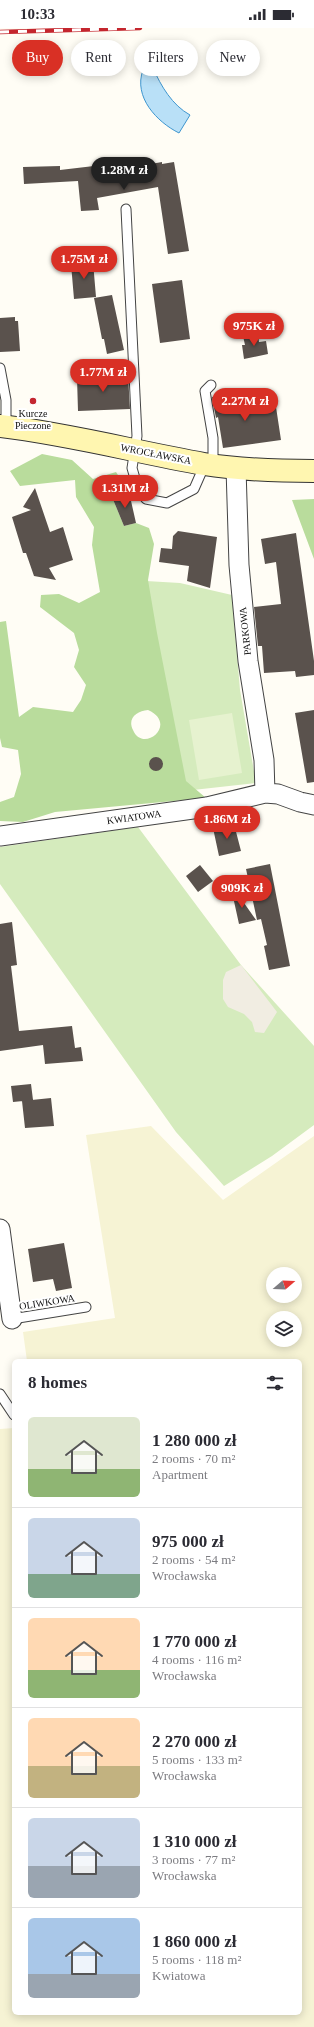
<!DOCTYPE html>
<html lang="en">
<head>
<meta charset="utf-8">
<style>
	:root { --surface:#fff; --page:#f2f2f3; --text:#2b2b33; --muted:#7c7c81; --line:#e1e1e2; --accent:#d93025 }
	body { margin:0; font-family:"Times New Roman",serif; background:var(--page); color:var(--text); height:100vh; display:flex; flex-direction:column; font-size:15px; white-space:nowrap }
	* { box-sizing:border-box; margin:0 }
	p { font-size:13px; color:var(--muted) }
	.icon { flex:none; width:22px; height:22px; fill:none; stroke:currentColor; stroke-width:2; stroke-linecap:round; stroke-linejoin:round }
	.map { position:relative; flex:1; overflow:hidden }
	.side { position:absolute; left:12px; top:1331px; width:290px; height:656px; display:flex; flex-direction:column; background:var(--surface); border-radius:6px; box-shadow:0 2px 10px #0003 }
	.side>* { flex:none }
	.guide { position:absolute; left:12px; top:12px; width:290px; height:36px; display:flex; gap:8px }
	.needle { width:26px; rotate:71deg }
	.controls { position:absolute; left:266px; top:1239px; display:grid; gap:8px }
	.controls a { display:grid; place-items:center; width:36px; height:36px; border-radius:50%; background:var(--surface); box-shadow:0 2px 10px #0003; font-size:20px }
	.price { position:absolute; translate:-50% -34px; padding:0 9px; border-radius:14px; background:var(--accent); color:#fff; font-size:13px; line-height:26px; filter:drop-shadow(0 1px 2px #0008) }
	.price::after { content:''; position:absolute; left:50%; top:24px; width:12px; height:9px; margin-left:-6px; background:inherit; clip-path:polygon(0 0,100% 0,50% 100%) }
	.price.on { background:#222; color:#fff }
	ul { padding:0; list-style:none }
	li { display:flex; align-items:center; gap:12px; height:100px; padding:0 16px }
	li+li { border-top:1px solid var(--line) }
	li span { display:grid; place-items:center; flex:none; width:112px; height:80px; border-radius:6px; color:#555 }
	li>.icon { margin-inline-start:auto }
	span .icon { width:48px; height:48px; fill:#fffc; stroke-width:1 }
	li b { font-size:17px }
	h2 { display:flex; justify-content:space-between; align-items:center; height:48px; padding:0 16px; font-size:17px }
	.chip { padding:0 14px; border-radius:18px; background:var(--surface); box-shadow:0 2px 10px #0003; font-size:14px; line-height:36px }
	.chip.on { background:var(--accent); color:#fff }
	.status { display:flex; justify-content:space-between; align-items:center; height:28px; padding:0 20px; background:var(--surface); direction:ltr }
	.status svg { height:11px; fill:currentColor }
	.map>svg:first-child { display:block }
	.farmland { fill:#f6f3d4; fill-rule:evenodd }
	.green { fill:#d5ebbd }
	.forest { fill:#b9dc9c; fill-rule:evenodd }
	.pitch { fill:#e6f2cf }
	.plaza { fill:#f1ede2 }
	.water { fill:#b9e0f7; stroke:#3f96cf }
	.building { fill:#5a524d }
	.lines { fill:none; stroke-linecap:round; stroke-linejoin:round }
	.service-casing { stroke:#444; stroke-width:11 }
	.minor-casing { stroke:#444; stroke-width:21 }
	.secondary-casing { stroke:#333; stroke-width:24 }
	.service { stroke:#fff; stroke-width:9 }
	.minor { stroke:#fff; stroke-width:19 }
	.secondary { stroke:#fff6b0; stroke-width:22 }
	.rail-casing { stroke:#c4262e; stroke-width:4.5 }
	.rail { stroke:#fff; stroke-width:3; stroke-dasharray:9; stroke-linecap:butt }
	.poi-dot { fill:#c4262e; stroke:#fff; stroke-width:1.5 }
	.labels { text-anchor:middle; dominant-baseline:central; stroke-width:4; stroke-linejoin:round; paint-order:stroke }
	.poi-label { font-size:10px; fill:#111; stroke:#fff }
	.street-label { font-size:10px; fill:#111; stroke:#fff }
</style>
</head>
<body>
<div class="status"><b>10:33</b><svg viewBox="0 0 49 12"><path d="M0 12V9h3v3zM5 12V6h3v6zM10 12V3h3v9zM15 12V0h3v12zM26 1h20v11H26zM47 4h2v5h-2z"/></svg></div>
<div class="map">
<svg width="314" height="1999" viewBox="0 0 314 1999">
	<rect width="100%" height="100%" fill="#fffdf5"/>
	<path class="farmland" d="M151 1098 223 1172 314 1108V1999H0V1401L14 1400V1985H300V1333H27L23 1304 115 1290 86 1107ZM273 1246H295V1268H273ZM273 1290H295V1312H273Z"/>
	<path class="green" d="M146 553 180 555 232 567 240 662 256 755 184 763Z
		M138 799 241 937 314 1018V1097L272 1128 224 1158 176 1104 0 856V819Z"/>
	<path class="forest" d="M42 426 72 432 93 451 116 444 129 464 112 469 124 498 136 495 149 500 154 516 148 552 157 605 186 753 206 770 55 784 23 794 0 793V774L14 769 21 746 18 722 2 719 0 710V594L6 593 19 689 33 679 73 684 81 672 86 657 74 639 79 622 74 605 40 579 41 567 59 566 79 575 100 564 92 517 94 499 76 469 75 452 20 458 10 443ZM148 682C179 696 143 726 133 702 127 690 137 683 148 682Z
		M314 471V531L292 472Z"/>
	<path class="pitch" d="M232 685 242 745 199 752 189 692Z"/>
	<path class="plaza" d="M241 937 277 984 264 1005 255 1004 252 994 244 986 228 979 223 971V952L226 944Z"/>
	<path class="water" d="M153 40C161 58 172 77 190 87L179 105C157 94 133 69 143 42Z"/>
	<path class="building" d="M162 134V136L174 134 189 223 168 226 158 159 97 170 99 182 81 183 78 153 24 156 23 139 60 138V142L94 138 95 146Z
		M93 234 96 269 74 271 71 236Z
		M182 252 190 311 160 315 152 256Z
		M112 267 124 322 107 326 104 311H102L94 270Z
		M15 289V293H18L20 323 0 324V290Z
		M258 306 259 314 266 313 268 326 244 331 242 317H245L243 308Z
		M128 347 130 381 78 383 77 350Z
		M242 363 244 384 276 379 281 412 223 420 218 389 216 390 212 369Z
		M35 460 50 504 63 499 73 532 49 540 56 552 34 548 26 525H23L12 489 31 482 23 479Z
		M129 464 136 495 124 498 112 469Z
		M178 503 217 509 210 560 187 553 189 538 159 534 161 520 172 521 173 508Z
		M296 505 314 633V647L296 649 295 643 264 645 262 618H258L254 579 281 576 276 534 265 536 261 511Z
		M314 682V754L307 755 295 685Z
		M149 736a7 7 0 1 1 14 0a7 7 0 1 1-14 0Z
		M234 796 241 823 219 828 213 800Z
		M270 836 290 938 269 942 264 918 267 917 261 891 257 892 246 841Z
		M200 837 213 853 198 864 186 848Z
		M230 855 256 892 239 896Z
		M12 894 17 937 11 938 19 1003 72 998 75 1020 81 1019 83 1033 45 1036 43 1017 0 1023V896Z
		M31 1056 33 1072 13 1074 11 1058Z
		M51 1070 54 1098 25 1100 22 1073Z
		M64 1215 72 1260 56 1263 53 1251 33 1254 28 1221Z"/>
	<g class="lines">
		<defs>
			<path id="service" d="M126 181 137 408 132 440 138 461 146 471 167 475 194 461 205 436
				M0 340 6 372V399
				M211 357 205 363 213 410V437
				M12 1291 86 1279
				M0 1366 14 1387"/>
			<path id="minor" d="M236 440 239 537 248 633 264 732 265 765
				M0 808 207 779 265 765 278 766 300 774 314 777
				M0 1201 12 1291"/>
			<path id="secondary" d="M0 398C69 406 136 424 204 436 240 442 278 443 314 443"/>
		</defs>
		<use href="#service" class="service-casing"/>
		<use href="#minor" class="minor-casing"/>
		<use href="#secondary" class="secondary-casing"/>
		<use href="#service" class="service"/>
		<use href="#minor" class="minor"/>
		<use href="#secondary" class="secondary"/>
		<defs>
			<path id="rail" d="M0 4 140 0"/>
		</defs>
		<use href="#rail" class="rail-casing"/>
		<use href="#rail" class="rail"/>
	</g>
	<circle class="poi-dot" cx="33" cy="373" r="4"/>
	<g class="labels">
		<g class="poi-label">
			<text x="33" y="385">Kurcze<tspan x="33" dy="12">Pieczone</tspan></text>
		</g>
		<g class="street-label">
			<text transform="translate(156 426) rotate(11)">WROCŁAWSKA</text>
			<text transform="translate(245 603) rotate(-96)">PARKOWA</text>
			<text transform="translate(134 789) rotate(-8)">KWIATOWA</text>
			<text transform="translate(47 1274) rotate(-9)">OLIWKOWA</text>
		</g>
	</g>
</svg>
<div class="controls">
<a><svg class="needle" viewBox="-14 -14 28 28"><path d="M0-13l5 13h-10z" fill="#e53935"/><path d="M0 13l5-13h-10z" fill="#7c7c81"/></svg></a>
<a><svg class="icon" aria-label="layers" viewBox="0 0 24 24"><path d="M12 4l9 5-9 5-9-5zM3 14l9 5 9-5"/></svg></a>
</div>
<b class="price on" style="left:124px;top:163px">1.28M zł</b>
<b class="price" style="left:84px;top:252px">1.75M zł</b>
<b class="price" style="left:254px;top:319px">975K zł</b>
<b class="price" style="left:103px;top:365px">1.77M zł</b>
<b class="price" style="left:245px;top:394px">2.27M zł</b>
<b class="price" style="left:125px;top:481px">1.31M zł</b>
<b class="price" style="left:227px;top:812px">1.86M zł</b>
<b class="price" style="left:242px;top:881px">909K zł</b>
<div class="guide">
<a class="chip on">Buy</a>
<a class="chip">Rent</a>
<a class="chip">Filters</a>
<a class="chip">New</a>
</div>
<section class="side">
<h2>8 homes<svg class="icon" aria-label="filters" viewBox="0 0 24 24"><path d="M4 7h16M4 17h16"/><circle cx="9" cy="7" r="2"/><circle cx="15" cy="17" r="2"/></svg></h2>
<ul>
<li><span style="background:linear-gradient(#dfe7d0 65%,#8fb573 0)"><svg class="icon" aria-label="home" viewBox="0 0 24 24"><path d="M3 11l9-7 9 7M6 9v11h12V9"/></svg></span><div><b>1 280 000 zł</b><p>2 rooms · 70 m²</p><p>Apartment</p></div></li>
<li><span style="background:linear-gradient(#c9d6e8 70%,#7fa58c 0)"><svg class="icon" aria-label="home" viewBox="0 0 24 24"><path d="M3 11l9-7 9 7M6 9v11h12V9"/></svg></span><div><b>975 000 zł</b><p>2 rooms · 54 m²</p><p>Wrocławska</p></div></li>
<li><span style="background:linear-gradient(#ffd9b3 65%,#8fb573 0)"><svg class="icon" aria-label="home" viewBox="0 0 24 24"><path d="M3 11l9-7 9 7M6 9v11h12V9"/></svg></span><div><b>1 770 000 zł</b><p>4 rooms · 116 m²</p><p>Wrocławska</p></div></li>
<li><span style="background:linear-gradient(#ffd9b3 60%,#c2b280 0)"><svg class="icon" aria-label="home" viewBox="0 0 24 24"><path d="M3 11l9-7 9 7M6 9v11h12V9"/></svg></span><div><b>2 270 000 zł</b><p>5 rooms · 133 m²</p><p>Wrocławska</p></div></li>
<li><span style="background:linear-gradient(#c9d6e8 60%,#9aa5b1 0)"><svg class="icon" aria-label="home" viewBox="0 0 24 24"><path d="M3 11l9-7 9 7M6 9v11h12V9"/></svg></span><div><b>1 310 000 zł</b><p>3 rooms · 77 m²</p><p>Wrocławska</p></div></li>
<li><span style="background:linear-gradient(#a9c7e8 70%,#9aa5b1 0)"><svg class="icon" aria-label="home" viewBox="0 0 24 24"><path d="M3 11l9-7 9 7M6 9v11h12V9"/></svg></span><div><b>1 860 000 zł</b><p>5 rooms · 118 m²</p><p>Kwiatowa</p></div></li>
</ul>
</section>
</div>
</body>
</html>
